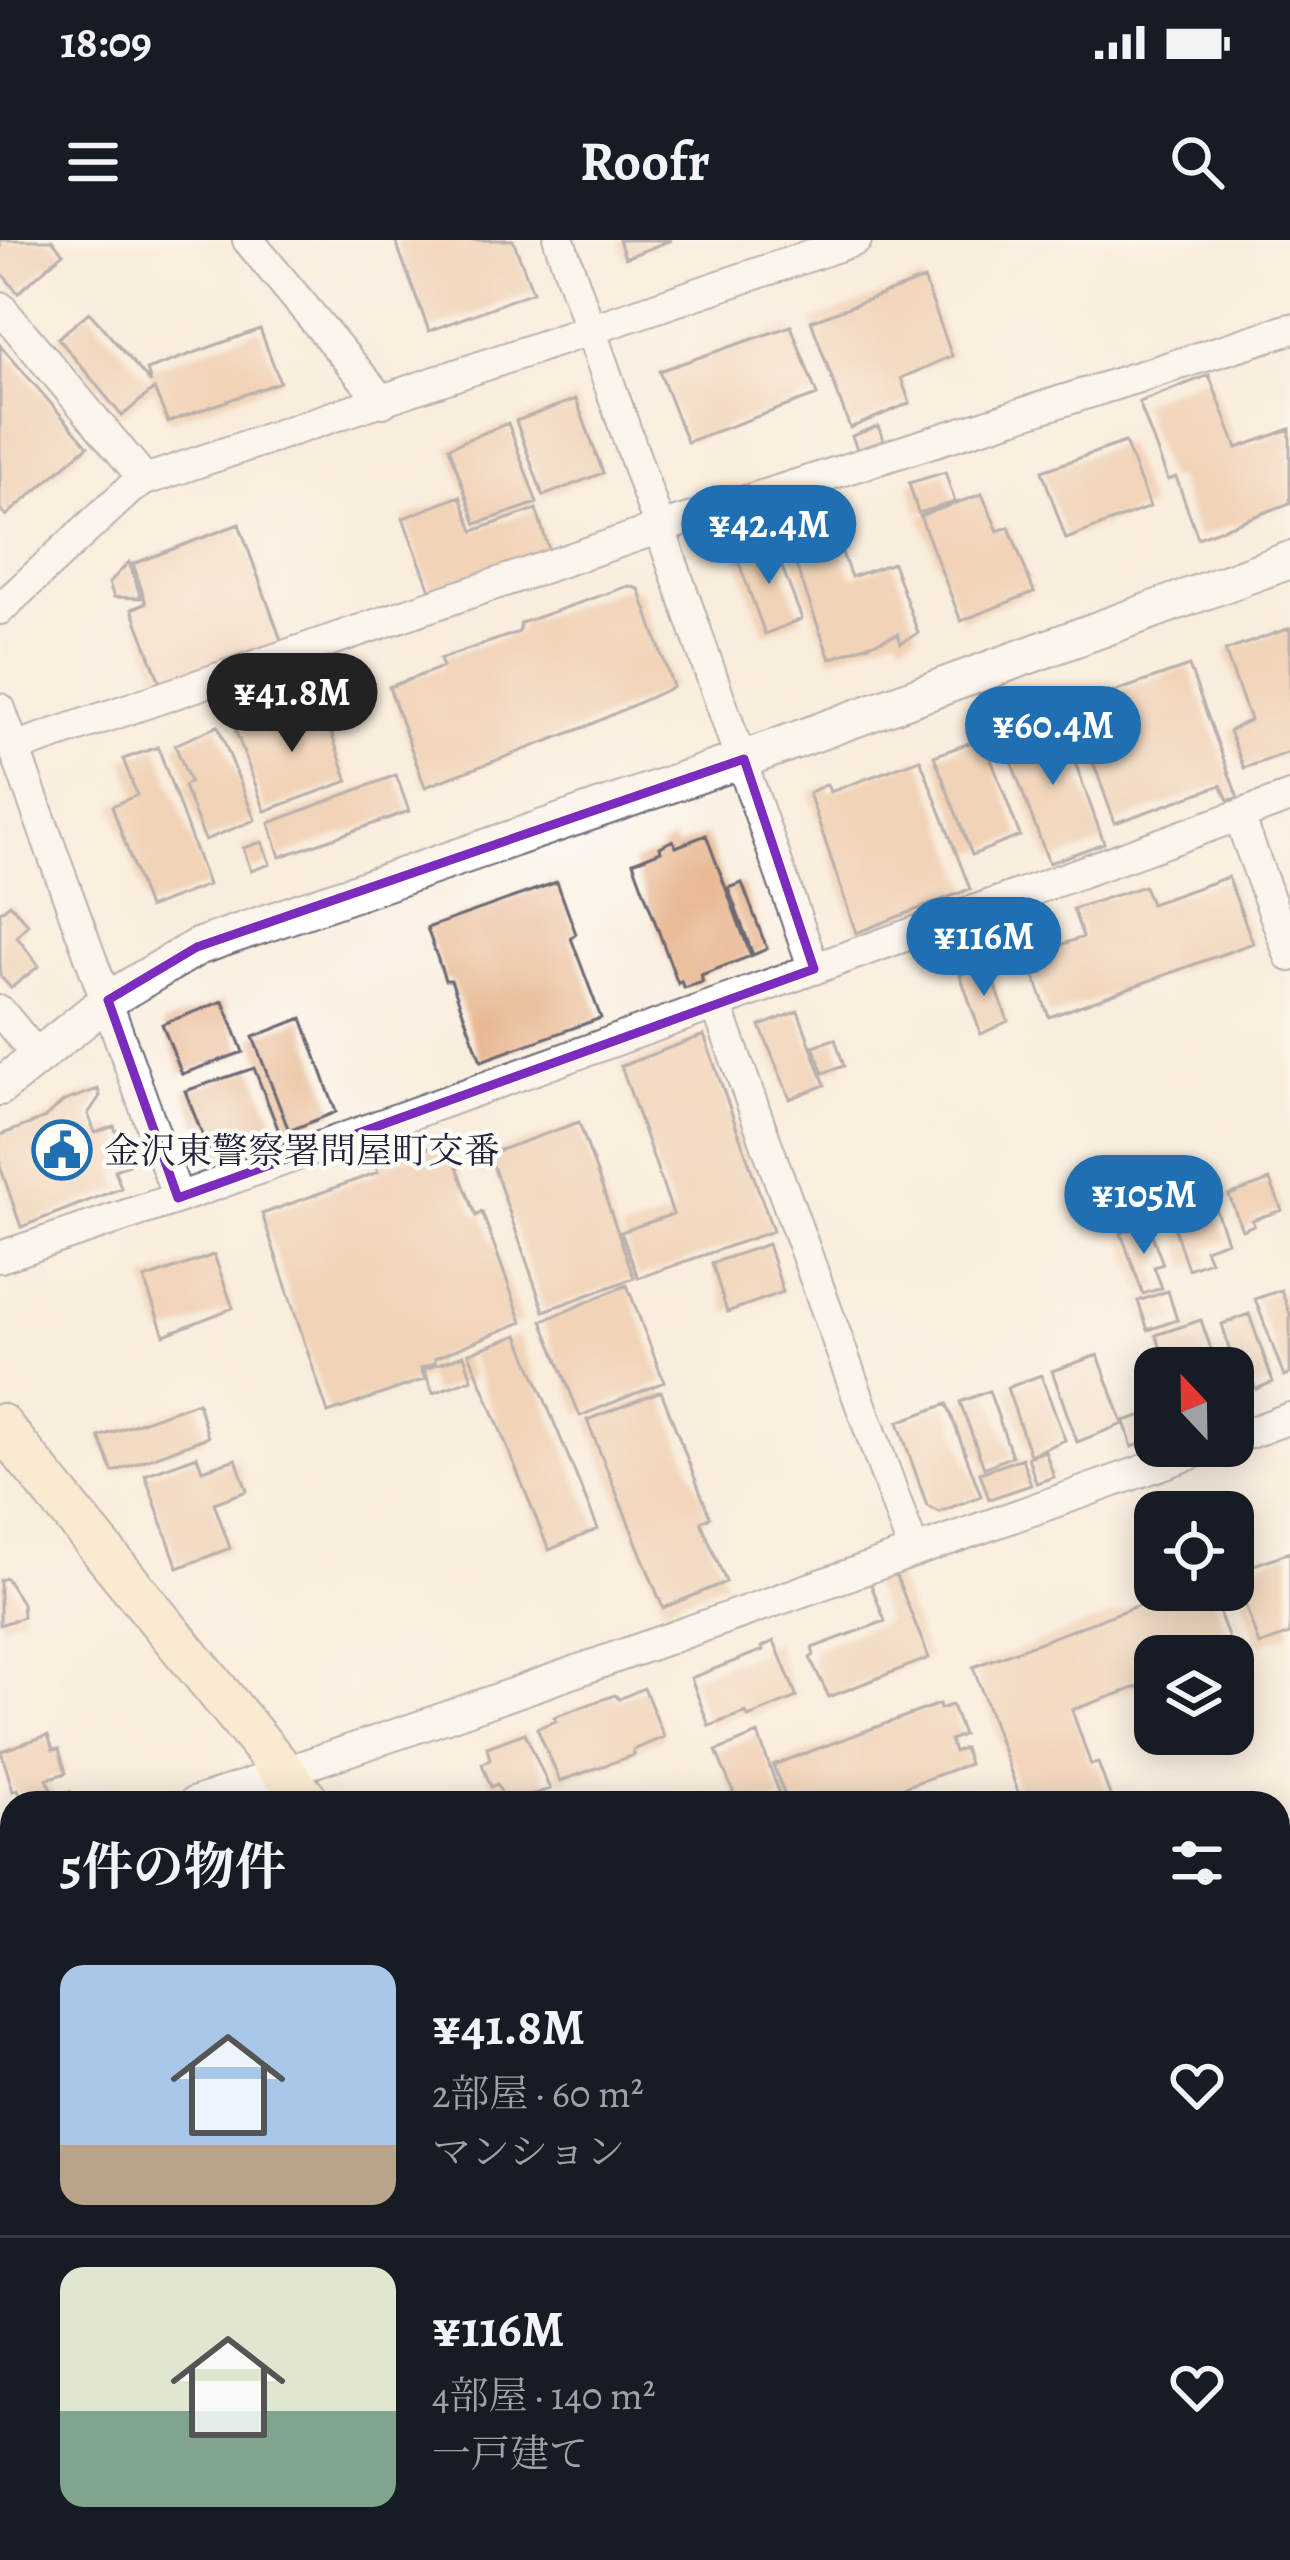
<!DOCTYPE html>
<html lang="ja">
<head>
<meta charset="utf-8">
<style>
	:root { --surface:#171b24; --page:#20242c; --text:#f1f3f6; --muted:#9ea1a6; --line:#363941; --accent:#1f6fb2 }
	body { margin:0; font-family:Alegreya,"Noto Serif JP",serif; background:var(--page); color:var(--text); height:100vh; display:flex; flex-direction:column; font-size:45px; white-space:nowrap }
	* { box-sizing:border-box; margin:0 }
	p { font-size:39px; color:var(--muted) }
	.icon { flex:none; width:66px; height:66px; fill:none; stroke:currentColor; stroke-width:2; stroke-linecap:round; stroke-linejoin:round }
	.map { position:relative; flex:1; overflow:hidden }
	.sheet { position:absolute; left:0px; top:1551px; width:1290px; height:771px; display:flex; flex-direction:column; background:var(--surface); border-radius:36px 36px 0 0; box-shadow:0 6px 30px #0003 }
	.sheet>* { flex:none }
	.needle { width:78px; rotate:338deg }
	.controls { position:absolute; left:1134px; top:1107px; display:grid; gap:24px }
	.controls a { display:grid; place-items:center; width:120px; height:120px; border-radius:24px; background:var(--surface); box-shadow:0 6px 30px #0003; font-size:60px }
	.price { position:absolute; translate:-50% -102px; padding:0 27px; border-radius:42px; background:var(--accent); color:#fff; font-size:39px; line-height:78px; filter:drop-shadow(0 3px 6px #0008) }
	.price::after { content:''; position:absolute; left:50%; top:72px; width:36px; height:27px; margin-left:-18px; background:inherit; clip-path:polygon(0 0,100% 0,50% 100%) }
	.price.active { background:#222; color:#fff }
	ul { padding:0; list-style:none }
	li { display:flex; align-items:center; gap:36px; height:300px; padding:0 60px }
	li+li { border-top:3px solid var(--line) }
	li span { display:grid; place-items:center; flex:none; width:336px; height:240px; border-radius:24px; color:#555 }
	li>.icon { margin-inline-start:auto }
	span .icon { width:144px; height:144px; fill:#fffc; stroke-width:1 }
	li b { font-size:51px }
	h2 { display:flex; justify-content:space-between; align-items:center; height:144px; padding:0 60px; font-size:51px }
	.status { display:flex; justify-content:space-between; align-items:center; height:84px; padding:0 60px; background:var(--surface); direction:ltr }
	.status svg { height:33px; fill:currentColor }
	header { display:flex; justify-content:space-between; align-items:center; height:156px; padding:0 60px; background:var(--surface); font-size:54px; font-weight:700 }
	.map>svg:first-child { display:block }
	.building { fill:#e7b38a }
	.lines { fill:none; stroke-linecap:round; stroke-linejoin:round }
	.minor-casing { stroke:#6d6974; stroke-width:34 }
	.tertiary-casing { stroke:#6d6974; stroke-width:40 }
	.secondary-casing { stroke:#6d6974; stroke-width:46 }
	.minor { stroke:#fff; stroke-width:30 }
	.tertiary { stroke:#fff; stroke-width:36 }
	.secondary { stroke:#fbe7c3; stroke-width:42 }
	.marked { fill:none; stroke:#7b2cbf; stroke-width:9; stroke-linejoin:round }
	.labels { text-anchor:middle; dominant-baseline:central; stroke-width:9; stroke-linejoin:round; paint-order:stroke }
	.poi-label { font-size:36px; fill:#22223b; stroke:#fdfcf7; text-anchor:start }
</style>
</head>
<body>
<div class="status"><b>18:09</b><svg viewBox="0 0 49 12"><path d="M0 12V9h3v3zM5 12V6h3v6zM10 12V3h3v9zM15 12V0h3v12zM26 1h20v11H26zM47 4h2v5h-2z"/></svg></div>
<header><svg class="icon" aria-label="menu" viewBox="0 0 24 24"><path d="M4 6h16M4 12h16M4 18h16"/></svg>Roofr<svg class="icon" aria-label="search" viewBox="0 0 24 24"><circle cx="10" cy="10" r="6"/><path d="M15 15l6 6"/></svg></header>
<div class="map">
<svg width="1290" height="2320" viewBox="0 0 1290 2320">
	<rect width="100%" height="100%" fill="#fdfcf7"/>
	<filter id="ink" filterUnits="userSpaceOnUse"><feTurbulence type="fractalNoise" baseFrequency=".00833" numOctaves="2"/><feDisplacementMap in="SourceGraphic" scale="24" xChannelSelector="R" yChannelSelector="G"/><feConvolveMatrix kernelMatrix="1 2 1 2 8 2 1 2 1" color-interpolation-filters="sRGB"/></filter>
	<filter id="wash" filterUnits="userSpaceOnUse"><feTurbulence type="fractalNoise" baseFrequency=".004" numOctaves="4" result="noise"/><feDisplacementMap in="SourceGraphic" scale="48" xChannelSelector="R" yChannelSelector="G"/><feGaussianBlur stdDeviation="2.7" result="paint"/><feColorMatrix in="noise" values="0 0 0 0 0 0 0 0 0 0 0 0 0 0 0 0 0 1.4 0 .05"/><feComposite in="paint" operator="in"/></filter>
	<g filter="url(#wash)">
		<rect width="100%" height="100%" fill="#f9eddd"/>
		<g id="blocks">
			<path class="building" d="M0 0H52L63 13 18 53 0 31Z
				M395 0H513L533 52 429 91Z
				M619 0H671L625 18Z
				M924 39 952 116 901 138 910 163 850 188 811 81Z
				M89 72 151 143 147 130 260 89 280 142 168 182 154 149 122 176 58 98Z
				M791 86 817 155 687 202 659 131Z
				M0 105 88 206 6 276 0 269Z
				M1209 135 1237 208 1290 189V263L1198 298 1176 237 1168 240 1139 162Z
				M576 159 603 233 543 256 516 181Z
				M508 183 537 263 476 284 449 207Z
				M878 186 887 208 860 217 852 196Z
				M1125 202 1150 267 1066 299 1042 231Z
				M945 232 955 262 918 273 909 243Z
				M982 254 998 291 1009 287 1034 352 961 381 920 276Z
				M460 256 473 291 536 269 552 319 434 360 403 278Z
				M831 283 851 337 893 323 918 393 901 403 898 394 830 419 786 298Z
				M239 284 285 411 164 453 132 369 146 363 133 324Z
				M772 301 802 379 765 394 736 315Z
				M129 322 141 358 114 357 109 343Z
				M628 346 639 349 673 447 585 487 425 547 389 447 443 427 440 419 519 392 521 383Z
				M1290 388V512L1244 528 1229 491 1250 480 1225 411Z
				M1189 426 1238 558 1228 560 1221 545 1115 583 1073 466Z
				M319 458 348 541 265 571 235 489Z
				M1057 472 1104 603 1049 623 1001 494Z
				M218 486 255 580 205 600 184 546 190 542 175 505Z
				M983 498 1020 596 972 615 934 516Z
				M158 507 208 645 148 668 112 566 137 555 123 519Z
				M920 519 970 649 856 693 809 553 827 544 830 552Z
				M396 535 409 571 280 617 269 583Z
				M706 595 751 716 701 735 703 742 684 748 681 741 678 744 633 622 661 611 660 607 673 600 676 607Z
				M262 602 270 624 251 631 243 608Z
				M1228 637 1253 703 1049 777 1027 717 1083 697 1073 669 1144 646 1151 664Z
				M557 642 576 694 571 698 601 778 481 821 451 740H445L427 688Z
				M742 643 767 709 753 715 728 648Z
				M10 664 28 684 17 697 39 726 11 748 0 736V672Z
				M988 725 1008 781 981 794 960 735Z
				M223 761 243 812 182 834 162 784Z
				M798 771 825 845 790 859 760 786Z
				M302 778 336 872 289 891 253 797Z
				M704 795 773 991 638 1038 621 992 673 974 621 826Z
				M835 799 844 826 823 833 813 806Z
				M254 828 280 894 223 917 208 909 185 851Z
				M98 849 100 856 88 874 95 893 114 886 128 925 115 930 121 948 21 987 0 926V895L43 879 64 861Z
				M579 882 634 1038 544 1071 489 914Z
				M447 901 476 976 482 972 522 1082 435 1118V1123L421 1128 425 1139 328 1173 262 974 378 932 376 927Z
				M1270 940 1282 970 1252 980 1254 985 1242 990 1229 955Z
				M1213 962 1227 1001 1205 1009 1210 1021 1188 1029 1171 978Z
				M1148 984 1163 1024 1154 1027 1162 1048 1143 1054 1121 993Z
				M768 1004 783 1052 727 1072 712 1023Z
				M214 1015 233 1068 164 1095 144 1039Z
				M627 1045 664 1142 580 1176 542 1081Z
				M1281 1050 1290 1074V1134L1284 1136 1255 1059Z
				M1168 1051 1177 1080 1148 1090 1138 1061Z
				M1249 1074 1273 1142 1256 1149 1247 1129 1236 1132 1222 1084Z
				M1201 1080 1212 1112 1202 1115 1206 1128H1168L1156 1095Z
				M518 1095 598 1289 549 1310 469 1113Z
				M464 1115 472 1139 433 1153 424 1129Z
				M1098 1115 1123 1184 1077 1202 1052 1131Z
				M1041 1135 1065 1200 1030 1215 1007 1148Z
				M661 1151 710 1277 701 1282 726 1342 663 1368 587 1180Z
				M989 1151 1012 1216 984 1228 960 1162Z
				M198 1162 208 1197 113 1232 99 1197Z
				M947 1164 981 1256 939 1272 927 1266 898 1182Z
				M1153 1172 1155 1199 1132 1207 1124 1181Z
				M1045 1211 1054 1237 1036 1243 1028 1217Z
				M197 1216 202 1230 236 1219 247 1251 214 1263 230 1308 178 1328 145 1235Z
				M1022 1218 1031 1245 989 1259 980 1233Z
				M1290 1312V1394L1259 1405 1234 1332Z
				M895 1333 929 1418 829 1457 810 1418 814 1415 812 1408 885 1381 870 1342Z
				M6 1338 22 1363 23 1377 0 1385V1340Z
				M1179 1350H1211L1234 1413 1155 1416V1441L1072 1470 1091 1525 1098 1523 1113 1563H1022L973 1427Z
				M774 1401 797 1457 748 1477 746 1472 709 1486 691 1438 763 1410 762 1407Z
				M644 1448 664 1497 633 1510 634 1515 560 1541 537 1488 556 1481 554 1477 615 1455 619 1459Z
				M939 1464 940 1469 952 1465 963 1495 950 1500 954 1512 964 1508 969 1524 859 1563H788L773 1525Z
				M525 1493 550 1549 506 1563 497 1544 491 1547 482 1524 490 1520 487 1507Z
				M758 1494 782 1561 738 1563 716 1511Z
				M48 1495 53 1510 59 1509 66 1533 47 1539 55 1559 70 1552 74 1563H23L18 1549 13 1551 1 1511Z
				M12 1991V2027L5 2029 12 2054 0 2058V1995Z
				M1290 2053V2098L1278 2103V2058Z
				M4 2079H12V2132L0 2136V2080Z
				M1290 2140V2183L1278 2188V2144Z
				M1 2250 12 2283V2301L7 2302 12 2317 5 2320H0Z
				M70 2310H109L112 2320H44Z
				M182 2310H250L253 2320H185Z
				M555 2310H670L673 2320H558Z
				M745 2310H791L796 2320H726Z"/>
		</g>
	</g>
	<g filter="url(#ink)">
		<use href="#blocks" fill-opacity="0" stroke="#6d6974" stroke-width="3"/>
		<g class="lines">
			<defs>
				<path id="minor" d="M248 0 383 162
					M559 0 814 729
					M0 67 145 240
					M0 369 130 249 145 240 856 0
					M0 469 178 958
					M14 508 660 288 1290 89
					M1239 576 1290 716
					M716 764 914 1312
					M0 771 38 817
					M0 1017 178 958 1290 557
					M1233 1199 1290 1178
					M193 1563 424 1485 1213 1206
					M0 1628 12 1624
					M0 1847 12 1881
					M1278 2003 1290 1999
					M0 2201 12 2197
					M163 2310 166 2320
					M1267 2310 1270 2320
					M377 2320 405 2310"/>
				<path id="tertiary" d="M0 847 108 760 197 707 744 519 1290 320"/>
				<path id="secondary" d="M0 1185 309 1563
					M935 2310 944 2320"/>
			</defs>
			<use href="#minor" class="minor-casing"/>
			<use href="#tertiary" class="tertiary-casing"/>
			<use href="#secondary" class="secondary-casing"/>
			<use href="#minor" class="minor"/>
			<use href="#tertiary" class="tertiary"/>
			<use href="#secondary" class="secondary"/>
		</g>
	</g>
	<path d="M0 0H1290V2320H0ZM744 519 814 729 178 958 108 760 197 707Z" fill="#f9eddd" fill-opacity=".55" fill-rule="evenodd"/>
	<path class="marked" d="M744 519 814 729 178 958 108 760 197 707Z"/>
	<defs>
		<symbol id="civic-ring" viewBox="-11 -11 22 22"><circle r="9.5" fill="#fdfcf7" stroke="#1f6fb2" stroke-width="1.5"/><path d="M-.6-6.5H3V-4.5H.6V-3L4-1V1h2V6H-6V1h2V-1L-.6-3ZM-1.2 2.5V6h2.4V2.5Z" fill="#1f6fb2"/></symbol>
	</defs>
	<g fill-rule="evenodd">
		<use href="#civic-ring" x="29" y="877" width="66" height="66"/>
	</g>
	<g class="labels">
		<g class="poi-label">
			<text x="104" y="910">金沢東警察署問屋町交番</text>
		</g>
	</g>
</svg>
<div class="controls">
<a><svg class="needle" viewBox="-14 -14 28 28"><path d="M0-13l5 13h-10z" fill="#e53935"/><path d="M0 13l5-13h-10z" fill="#9ea1a6"/></svg></a>
<a><svg class="icon" aria-label="locate" viewBox="0 0 24 24"><circle cx="12" cy="12" r="6"/><path d="M12 2v4M12 18v4M2 12h4M18 12h4"/></svg></a>
<a><svg class="icon" aria-label="layers" viewBox="0 0 24 24"><path d="M12 4l9 5-9 5-9-5zM3 14l9 5 9-5"/></svg></a>
</div>
<b class="price" style="left:769px;top:347px">¥42.4M</b>
<b class="price active" style="left:292px;top:515px">¥41.8M</b>
<b class="price" style="left:1053px;top:548px">¥60.4M</b>
<b class="price" style="left:984px;top:759px">¥116M</b>
<b class="price" style="left:1144px;top:1017px">¥105M</b>
<section class="sheet">
<h2>5件の物件<svg class="icon" aria-label="filters" viewBox="0 0 24 24"><path d="M4 7h16M4 17h16"/><circle cx="9" cy="7" r="2"/><circle cx="15" cy="17" r="2"/></svg></h2>
<ul>
<li><span style="background:linear-gradient(#a9c7e8 75%,#b9a48a 0)"><svg class="icon" aria-label="home" viewBox="0 0 24 24"><path d="M3 11l9-7 9 7M6 9v11h12V9"/></svg></span><div><b>¥41.8M</b><p>2部屋 · 60 m²</p><p>マンション</p></div><svg class="icon" aria-label="heart" viewBox="0 0 24 24"><path d="M12 20l-8-8c-3-5 5-10 8-4 3-6 11-1 8 4z"/></svg></li>
<li><span style="background:linear-gradient(#dfe7d0 60%,#7fa58c 0)"><svg class="icon" aria-label="home" viewBox="0 0 24 24"><path d="M3 11l9-7 9 7M6 9v11h12V9"/></svg></span><div><b>¥116M</b><p>4部屋 · 140 m²</p><p>一戸建て</p></div><svg class="icon" aria-label="heart" viewBox="0 0 24 24"><path d="M12 20l-8-8c-3-5 5-10 8-4 3-6 11-1 8 4z"/></svg></li>
</ul>
</section>
</div>
</body>
</html>
